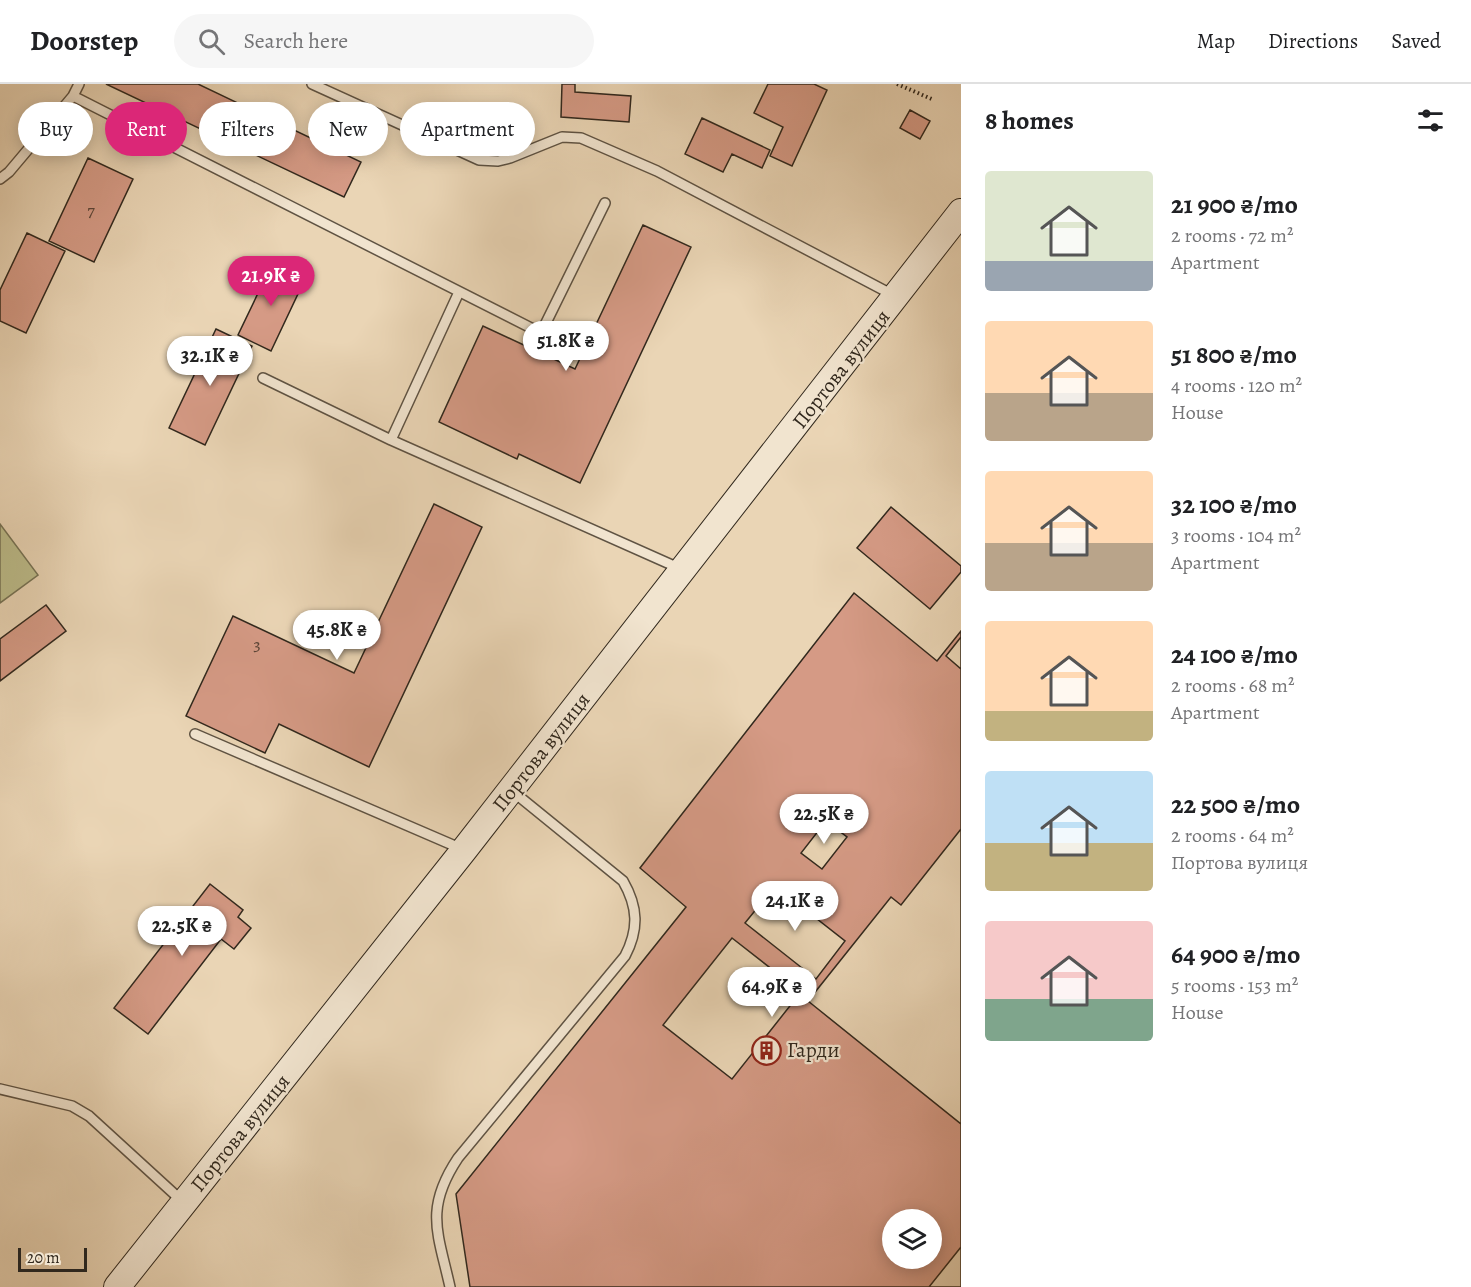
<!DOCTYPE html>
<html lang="en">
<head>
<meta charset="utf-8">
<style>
	:root { --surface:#fff; --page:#f6f6f6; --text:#202124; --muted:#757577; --line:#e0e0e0; --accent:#db2777 }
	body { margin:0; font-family:Alegreya,serif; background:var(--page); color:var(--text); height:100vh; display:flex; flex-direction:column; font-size:22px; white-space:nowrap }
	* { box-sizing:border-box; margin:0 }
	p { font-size:20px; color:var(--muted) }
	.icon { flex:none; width:33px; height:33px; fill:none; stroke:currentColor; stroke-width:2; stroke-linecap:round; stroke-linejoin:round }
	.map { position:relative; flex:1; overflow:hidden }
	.side { display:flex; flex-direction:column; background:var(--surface); width:510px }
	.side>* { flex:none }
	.guide { position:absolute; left:18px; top:18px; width:570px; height:54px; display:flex; gap:12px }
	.fabs { position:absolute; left:882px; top:1125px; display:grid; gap:12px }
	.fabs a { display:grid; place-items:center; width:60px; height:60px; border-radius:50%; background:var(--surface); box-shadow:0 3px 15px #0003; font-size:30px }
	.scale { position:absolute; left:18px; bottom:15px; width:69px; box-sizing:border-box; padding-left:6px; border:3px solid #31281d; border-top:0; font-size:16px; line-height:21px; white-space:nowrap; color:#31281d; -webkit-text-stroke:4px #f1e4cf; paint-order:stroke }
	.price { position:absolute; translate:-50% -51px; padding:0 14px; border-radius:21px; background:#fff; color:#222; font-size:20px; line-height:39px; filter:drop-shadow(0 2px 3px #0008) }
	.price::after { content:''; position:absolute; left:50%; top:36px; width:18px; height:14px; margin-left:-9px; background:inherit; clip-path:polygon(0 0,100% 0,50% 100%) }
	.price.selected { background:var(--accent); color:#fff }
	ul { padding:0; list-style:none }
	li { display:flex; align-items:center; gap:18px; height:150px; padding:0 24px }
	li span { display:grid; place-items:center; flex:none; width:168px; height:120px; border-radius:6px; color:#555 }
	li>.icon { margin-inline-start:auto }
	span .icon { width:72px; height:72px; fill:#fffc; stroke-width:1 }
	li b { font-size:26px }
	h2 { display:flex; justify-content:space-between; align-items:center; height:72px; padding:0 24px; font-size:26px }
	.chip { padding:0 21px; border-radius:27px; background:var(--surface); box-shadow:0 3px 15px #0003; font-size:21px; line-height:54px }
	.chip.selected { background:var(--accent); color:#fff }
	header { display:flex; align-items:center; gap:36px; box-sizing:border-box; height:84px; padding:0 30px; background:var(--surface); border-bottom:2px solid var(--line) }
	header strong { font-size:28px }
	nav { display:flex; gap:33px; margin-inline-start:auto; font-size:21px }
	.search { width:420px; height:54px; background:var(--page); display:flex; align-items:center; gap:15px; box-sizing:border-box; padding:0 21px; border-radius:33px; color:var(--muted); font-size:22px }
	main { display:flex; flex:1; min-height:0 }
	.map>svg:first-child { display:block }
	.green { fill:#bcbc8a; stroke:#767254; stroke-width:1.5 }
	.building { fill:#d59a85; stroke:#31281d; stroke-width:1.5; fill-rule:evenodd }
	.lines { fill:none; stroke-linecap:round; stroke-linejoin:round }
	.lane-casing { stroke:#5f5343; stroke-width:12 }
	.secondary-casing { stroke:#31281d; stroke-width:28 }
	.path { stroke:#31281d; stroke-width:4; stroke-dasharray:1.5 3; stroke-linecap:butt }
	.lane { stroke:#f1e4cf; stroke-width:9 }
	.secondary { stroke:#f1e4cf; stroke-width:26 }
	.labels { text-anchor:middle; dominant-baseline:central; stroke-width:4.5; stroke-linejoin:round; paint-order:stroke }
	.number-label { font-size:18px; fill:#5a4437 }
	.street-label { font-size:21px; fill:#31281d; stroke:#f1e4cf }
	.poi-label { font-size:21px; fill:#31281d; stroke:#f1e4cf; text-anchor:start }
</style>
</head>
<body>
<header>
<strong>Doorstep</strong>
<div class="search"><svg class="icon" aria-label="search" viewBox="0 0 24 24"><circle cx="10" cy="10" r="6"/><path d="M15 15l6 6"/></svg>Search here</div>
<nav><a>Map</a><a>Directions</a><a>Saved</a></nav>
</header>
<main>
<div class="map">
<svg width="961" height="1203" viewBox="0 0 961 1203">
	<rect width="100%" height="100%" fill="#ead5b5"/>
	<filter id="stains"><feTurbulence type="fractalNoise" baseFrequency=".00333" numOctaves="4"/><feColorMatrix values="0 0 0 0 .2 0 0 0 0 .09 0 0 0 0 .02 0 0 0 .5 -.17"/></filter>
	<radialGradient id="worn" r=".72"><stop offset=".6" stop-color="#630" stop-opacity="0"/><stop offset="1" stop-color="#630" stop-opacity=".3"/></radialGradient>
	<path class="green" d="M0 440 38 491 0 519Z"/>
	<path class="building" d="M106 0H198L361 78 344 113Z
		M562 0H575V8L631 12 629 38 561 33Z
		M768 0H814L827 6 792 82 770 72 783 43 754 29Z
		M910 26 930 37 920 55 900 44Z
		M702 34 770 66 762 84 732 70 723 88 685 70Z
		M88 74 133 95 94 178 49 157Z
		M643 141 691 163 580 399 519 370 517 375 439 338 483 242 575 285Z
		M27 149 65 167 26 249 0 237V206Z
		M272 180 305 195 271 267 238 251Z
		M216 245 252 262 205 361 169 344Z
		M434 420 482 443 369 683 279 640 265 669 186 632 233 532 354 589Z
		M891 423 961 482V488L930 525 857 464Z
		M854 509 937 577 961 547V1203H470L456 1110 686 823 640 784ZM892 1136H932V1174H892Z
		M46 521 66 547 0 597V555Z
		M961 553V585L946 572Z
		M826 737 847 753 822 785 801 769Z
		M961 745V1040L808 917 891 813 901 821Z
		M210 800 243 826 238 833 251 844 234 865 221 855 148 950 114 924Z
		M775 802 845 857 816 895 745 839Z
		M732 854 801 908 732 995 663 941Z
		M961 1163V1203H929Z"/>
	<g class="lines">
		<defs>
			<path id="lane" d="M312 0 479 76 498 77 510 74 562 53 581 54 657 87 893 211
				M73 12 541 249 605 119
				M0 95 9 88 73 12 79 0
				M459 208 391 356 681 485
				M263 294 391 356
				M195 650 462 765
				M0 1005 72 1022 89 1032 182 1117
				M450 1203C438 1149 424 1125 458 1074L625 872C639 845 638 823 623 797L511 706"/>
			<path id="secondary" d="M117 1203 464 766 961 128"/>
		</defs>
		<use href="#lane" class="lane-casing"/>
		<use href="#secondary" class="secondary-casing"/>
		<path class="path" d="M897 0 934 16"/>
		<use href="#lane" class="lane"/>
		<use href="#secondary" class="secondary"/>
	</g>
	<defs>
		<symbol id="building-ring" viewBox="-11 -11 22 22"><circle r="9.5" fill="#f1e4cf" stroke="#8f2418" stroke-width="1.5"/><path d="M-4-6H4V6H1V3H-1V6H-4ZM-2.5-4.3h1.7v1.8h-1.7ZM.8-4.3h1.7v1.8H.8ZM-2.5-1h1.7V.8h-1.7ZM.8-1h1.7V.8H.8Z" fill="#8f2418"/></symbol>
	</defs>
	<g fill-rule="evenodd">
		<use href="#building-ring" x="750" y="950" width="33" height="33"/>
	</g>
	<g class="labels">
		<g class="number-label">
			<text x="91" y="126">7</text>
			<text x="257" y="560">3</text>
		</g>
		<g class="street-label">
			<text transform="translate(841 285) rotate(-52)">Портова вулиця</text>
			<text transform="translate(541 668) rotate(-52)">Портова вулиця</text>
			<text transform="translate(240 1049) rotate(-51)">Портова вулиця</text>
		</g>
		<g class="poi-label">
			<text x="787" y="966">Гарди</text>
		</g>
	</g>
	<rect width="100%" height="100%" filter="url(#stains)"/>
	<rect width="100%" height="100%" fill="url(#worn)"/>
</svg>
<div class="fabs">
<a><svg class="icon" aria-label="layers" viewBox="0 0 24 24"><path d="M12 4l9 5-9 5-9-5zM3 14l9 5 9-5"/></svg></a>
</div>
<div class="scale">20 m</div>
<b class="price selected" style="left:271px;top:223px">21.9K ₴</b>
<b class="price" style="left:566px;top:288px">51.8K ₴</b>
<b class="price" style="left:210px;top:303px">32.1K ₴</b>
<b class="price" style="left:337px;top:577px">45.8K ₴</b>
<b class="price" style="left:824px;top:761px">22.5K ₴</b>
<b class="price" style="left:795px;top:848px">24.1K ₴</b>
<b class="price" style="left:182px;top:873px">22.5K ₴</b>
<b class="price" style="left:772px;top:934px">64.9K ₴</b>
<div class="guide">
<a class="chip">Buy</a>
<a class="chip selected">Rent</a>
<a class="chip">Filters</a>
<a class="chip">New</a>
<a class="chip">Apartment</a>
</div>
</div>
<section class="side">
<h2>8 homes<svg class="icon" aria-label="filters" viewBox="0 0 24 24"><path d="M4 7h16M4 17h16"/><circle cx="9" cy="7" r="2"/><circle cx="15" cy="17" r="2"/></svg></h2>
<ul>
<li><span style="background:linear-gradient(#dfe7d0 75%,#9aa5b1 0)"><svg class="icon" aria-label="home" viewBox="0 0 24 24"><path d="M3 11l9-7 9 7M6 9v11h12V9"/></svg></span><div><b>21 900 ₴/mo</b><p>2 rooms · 72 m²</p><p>Apartment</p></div></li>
<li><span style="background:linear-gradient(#ffd9b3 60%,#b9a48a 0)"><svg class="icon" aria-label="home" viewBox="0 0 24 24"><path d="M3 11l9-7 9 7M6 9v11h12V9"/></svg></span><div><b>51 800 ₴/mo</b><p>4 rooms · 120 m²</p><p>House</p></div></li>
<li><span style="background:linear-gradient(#ffd9b3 60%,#b9a48a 0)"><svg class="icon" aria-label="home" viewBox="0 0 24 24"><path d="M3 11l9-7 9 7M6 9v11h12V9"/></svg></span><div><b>32 100 ₴/mo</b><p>3 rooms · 104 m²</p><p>Apartment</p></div></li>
<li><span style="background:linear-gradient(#ffd9b3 75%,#c2b280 0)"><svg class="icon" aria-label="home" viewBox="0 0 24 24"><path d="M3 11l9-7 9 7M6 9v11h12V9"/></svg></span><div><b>24 100 ₴/mo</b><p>2 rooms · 68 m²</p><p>Apartment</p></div></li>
<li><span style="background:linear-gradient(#bfe0f5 60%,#c2b280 0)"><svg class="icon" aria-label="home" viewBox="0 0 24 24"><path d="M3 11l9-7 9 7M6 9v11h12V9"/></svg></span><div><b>22 500 ₴/mo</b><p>2 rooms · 64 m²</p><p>Портова вулиця</p></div></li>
<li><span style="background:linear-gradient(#f6c9c9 65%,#7fa58c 0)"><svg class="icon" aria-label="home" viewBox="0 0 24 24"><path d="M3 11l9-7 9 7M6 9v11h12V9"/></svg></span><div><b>64 900 ₴/mo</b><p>5 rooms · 153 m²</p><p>House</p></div></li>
</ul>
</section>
</main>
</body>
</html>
